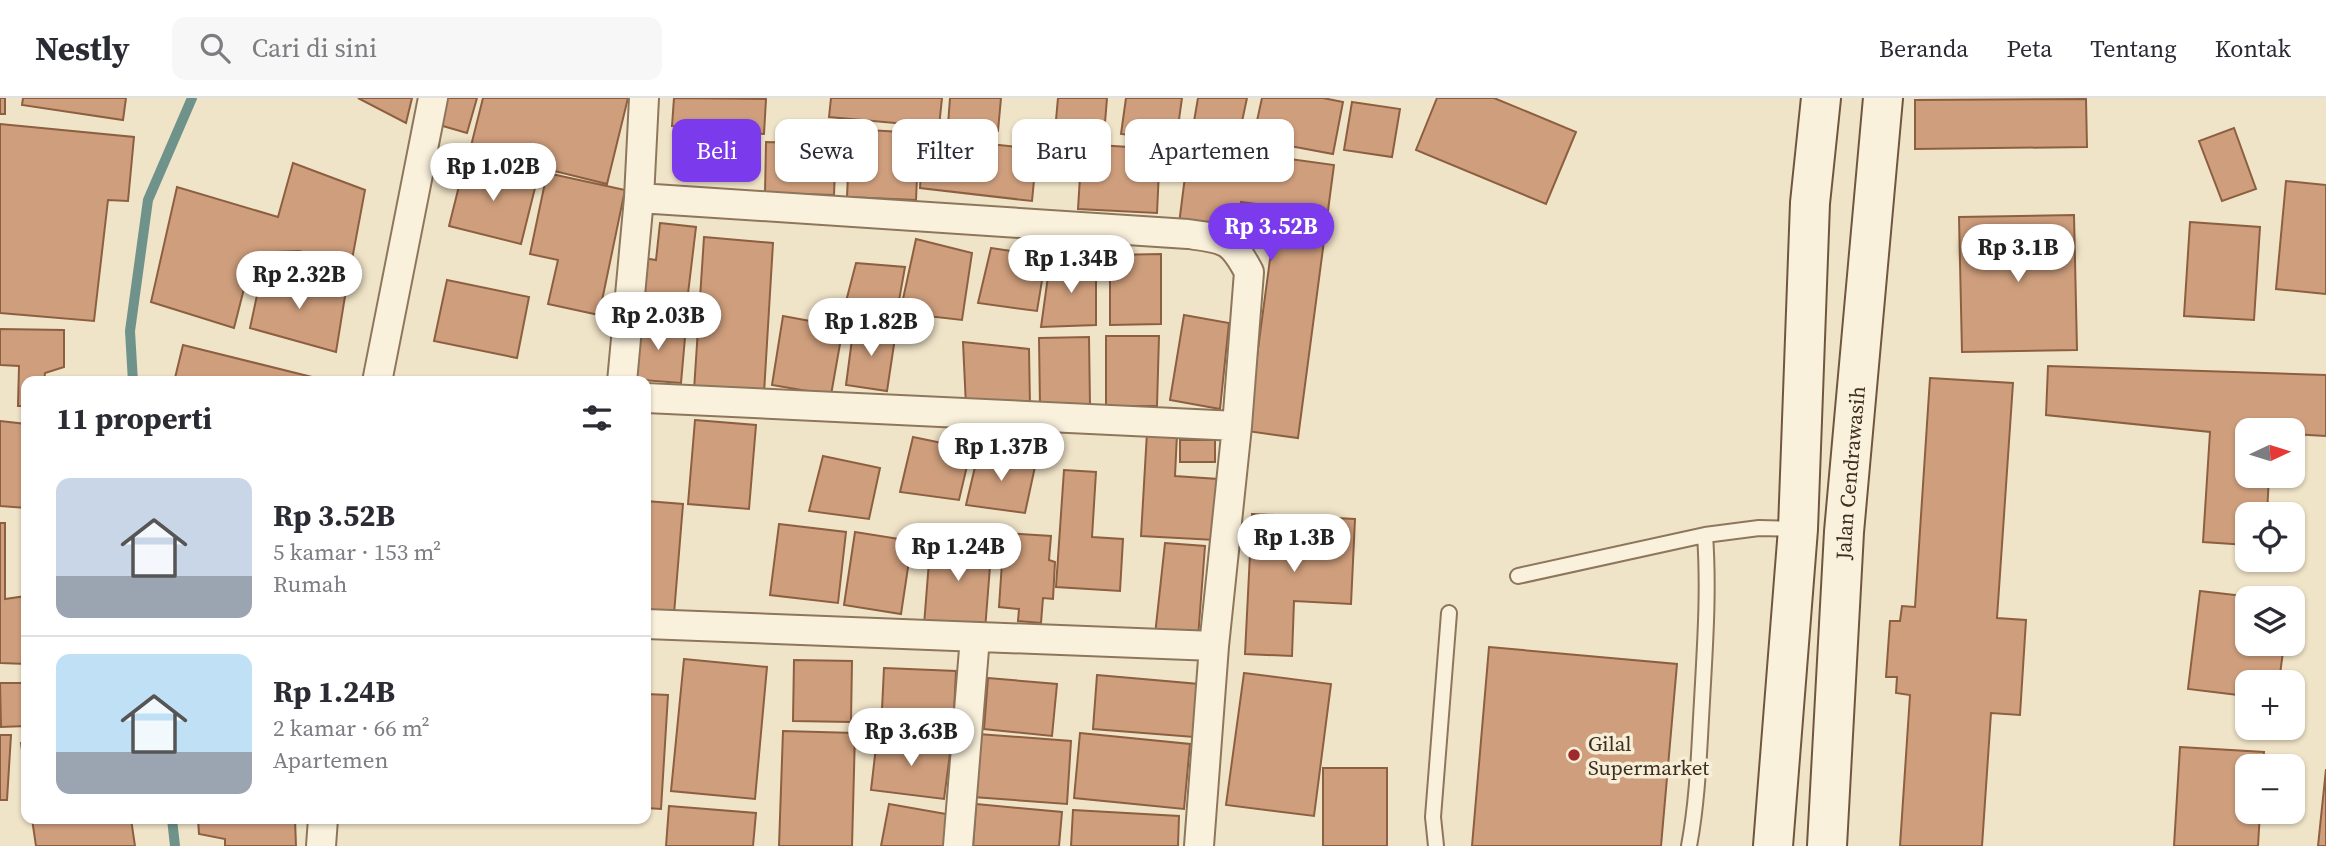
<!DOCTYPE html>
<html lang="id">
<head>
<meta charset="utf-8">
<style>
	:root { --surface:#fff; --page:#f7f7f7; --text:#2b2b33; --muted:#7c7c81; --line:#e1e1e2; --accent:#7c3aed }
	body { margin:0; font-family:"Source Serif 4",serif; background:var(--page); color:var(--text); height:100vh; display:flex; flex-direction:column; font-size:26px; white-space:nowrap }
	* { box-sizing:border-box; margin:0 }
	p { font-size:23px; color:var(--muted) }
	.icon { flex:none; width:38px; height:38px; fill:none; stroke:currentColor; stroke-width:2; stroke-linecap:round; stroke-linejoin:round }
	.map { position:relative; flex:1; overflow:hidden }
	.sheet { position:absolute; left:21px; top:278px; width:630px; height:448px; display:flex; flex-direction:column; background:var(--surface); border-radius:14px; box-shadow:0 2px 5px #0004 }
	.sheet>* { flex:none }
	.top-card { position:absolute; left:672px; top:21px; width:665px; height:63px; display:flex; gap:14px }
	.needle { width:46px; rotate:86deg }
	.fabs { position:absolute; left:2235px; top:320px; display:grid; gap:14px }
	.fabs a { display:grid; place-items:center; width:70px; height:70px; border-radius:14px; background:var(--surface); box-shadow:0 2px 5px #0004; font-size:35px }
	.price { position:absolute; translate:-50% -60px; padding:0 16px; border-radius:24px; background:#fff; color:#222; font-size:23px; line-height:46px; filter:drop-shadow(0 2px 4px #0008) }
	.price::after { content:''; position:absolute; left:50%; top:42px; width:21px; height:16px; margin-left:-10px; background:inherit; clip-path:polygon(0 0,100% 0,50% 100%) }
	.price.selected { background:var(--accent); color:#fff }
	ul { padding:0; list-style:none }
	li { display:flex; align-items:center; gap:21px; height:175px; padding:0 35px }
	li+li { border-top:2px solid var(--line) }
	li span { display:grid; place-items:center; flex:none; width:196px; height:140px; border-radius:14px; color:#555 }
	li>.icon { margin-inline-start:auto }
	span .icon { width:84px; height:84px; fill:#fffc; stroke-width:1 }
	li b { font-size:30px }
	h2 { display:flex; justify-content:space-between; align-items:center; height:84px; padding:0 35px; font-size:30px }
	.chip { padding:0 24px; border-radius:14px; background:var(--surface); box-shadow:0 2px 5px #0004; font-size:24px; line-height:63px }
	.chip.selected { background:var(--accent); color:#fff }
	header { display:flex; align-items:center; gap:42px; box-sizing:border-box; height:98px; padding:0 35px; background:var(--surface); border-bottom:2px solid var(--line) }
	header strong { font-size:33px }
	nav { display:flex; gap:38px; margin-inline-start:auto; font-size:24px }
	.search { width:490px; height:63px; background:var(--page); display:flex; align-items:center; gap:18px; box-sizing:border-box; padding:0 24px; border-radius:14px; color:var(--muted); font-size:26px }
	.map>svg:first-child { display:block }
	.lines { fill:none; stroke-linecap:round; stroke-linejoin:round }
	.stream { stroke:#6f938a; stroke-width:10 }
	.building { fill:#cf9f7d; stroke:#8d5f41; stroke-width:2 }
	.lane-casing { stroke:#8d765c; stroke-width:18 }
	.street-casing { stroke:#8d765c; stroke-width:32 }
	.secondary-casing { stroke:#6f573f; stroke-width:42 }
	.lane { stroke:#faf1dc; stroke-width:14 }
	.street { stroke:#faf1dc; stroke-width:28 }
	.secondary { stroke:#faf1dc; stroke-width:38 }
	.poi-dot { fill:#9e2a2b; stroke:#f7eed8; stroke-width:2.5 }
	.labels { text-anchor:middle; dominant-baseline:central; stroke-width:7; stroke-linejoin:round; paint-order:stroke }
	.street-label { font-size:21px; fill:#3d2e20; stroke:#f7eed8 }
	.poi-label { font-size:21px; fill:#3d2e20; stroke:#f7eed8; text-anchor:start }
</style>
</head>
<body>
<header>
<strong>Nestly</strong>
<div class="search"><svg class="icon" aria-label="search" viewBox="0 0 24 24"><circle cx="10" cy="10" r="6"/><path d="M15 15l6 6"/></svg>Cari di sini</div>
<nav><a>Beranda</a><a>Peta</a><a>Tentang</a><a>Kontak</a></nav>
</header>
<div class="map">
<svg width="2326" height="748" viewBox="0 0 2326 748">
	<rect width="100%" height="100%" fill="#f0e4c8"/>
	<g class="lines">
		<path class="stream" d="M133 284 130 233 148 102 192 0
			M172 721 175 748"/>
	</g>
	<path class="building" d="M0 0H5V16H0Z
		M23 0H126L123 22 22 7Z
		M358 0H412L406 25Z
		M444 0H477L467 35 436 26Z
		M483 0H628L607 86 470 52Z
		M674 0 766 1 764 36 672 28Z
		M831 0H942L939 29 829 19Z
		M950 0H1001L998 33 948 27Z
		M1058 0H1107L1104 37 1055 33Z
		M1126 0H1182L1176 43 1121 36Z
		M1198 0H1247L1237 47 1191 41Z
		M1262 0H1323L1343 4 1333 56 1253 41Z
		M1437 0H1494L1576 34 1546 106 1416 52Z
		M2086 1 2087 49 1915 51V2Z
		M1352 4 1400 11 1392 59 1344 52Z
		M0 26 134 39 128 103 108 102 94 223 0 215Z
		M2234 30 2256 91 2222 103 2199 43Z
		M850 31 919 35 916 102 847 99Z
		M923 39 1037 51 1032 103 920 90Z
		M766 44 836 46 834 97 765 95Z
		M1082 46 1160 51 1157 115 1078 111Z
		M1189 47 1334 67 1298 340 1247 333 1277 109 1241 104 1237 134 1179 126Z
		M465 64 537 82 521 146 449 128Z
		M293 65 365 92 351 167 299 153 276 154 249 171 234 230 151 204 177 89 278 119Z
		M547 75 625 92 599 217 548 206 558 162 530 156Z
		M2286 83 2326 87V196L2276 191Z
		M2074 117 2077 252 1962 254 1959 119Z
		M2190 124 2260 129 2254 222 2184 218Z
		M660 125 696 129 687 204 638 198 643 160 656 162Z
		M704 139 773 145 764 295 694 292Z
		M916 141 972 155 962 222 900 215Z
		M991 150 1046 158 1037 213 978 205Z
		M1161 156V226L1110 227V157Z
		M1050 164H1096V227L1041 229Z
		M856 165 905 169 895 225 842 219Z
		M262 174 346 192 336 254 250 230Z
		M447 182 529 199 517 260 434 243Z
		M1184 217 1229 225 1220 311 1170 302Z
		M783 218 843 229 831 297 772 287Z
		M634 223 686 228 681 285 630 281Z
		M854 226 896 233 887 293 846 287Z
		M0 231 64 232V269L45 275 44 284H26V308H18L19 268 0 267Z
		M1106 238H1159L1157 308H1106Z
		M1089 239 1090 308H1040L1039 240Z
		M963 244 1029 251 1030 309 966 308Z
		M183 247 320 281 319 284H174Z
		M2048 268 2326 277V338L2292 336V332H2247V378H2269L2267 416H2247V447L2203 444 2210 334 2046 317Z
		M1930 280 2013 285 1997 520 2026 522 2020 617 1991 615 1982 748H1900L1910 597 1896 595 1897 579H1886L1890 523H1900L1902 508 1915 509Z
		M695 322 756 327 749 411 688 406Z
		M0 323 26 326V410L0 408Z
		M1147 334 1177 336 1175 378 1218 381 1215 442 1141 438Z
		M913 339 971 351 959 402 900 394Z
		M1180 342H1215V364H1180Z
		M979 352 1036 364 1025 415 966 407Z
		M823 358 880 370 869 421 809 413Z
		M1064 372 1096 374 1092 439 1123 441 1120 493 1056 489Z
		M646 403 683 406 674 516 646 514Z
		M1252 416 1355 421 1351 506 1294 503 1292 558 1245 556Z
		M0 425H5V501L26 498V566L0 565Z
		M779 426 846 434 838 505 770 497Z
		M855 434 912 443 901 516 844 507Z
		M1004 435 1051 438 1049 462 1055 464 1053 501 1043 500 1041 525 1018 523 1019 511 999 509Z
		M931 438 992 443 985 532 924 527Z
		M1165 445 1205 448 1198 540 1155 537Z
		M2200 493 2261 500H2247V546H2284L2279 584H2247V598L2188 591Z
		M1489 549 1677 566 1661 748H1472Z
		M684 561 767 569 755 701 671 693Z
		M794 562 852 563 851 624 793 623Z
		M884 570 956 573 953 635 881 632Z
		M1244 575 1331 586 1314 718 1226 707Z
		M1097 577 1199 586 1194 639 1093 631Z
		M988 580 1057 586 1052 638 984 631Z
		M0 585H26V628L1 629Z
		M646 596 668 597 661 711 646 710Z
		M783 633 855 635 852 748H779Z
		M1080 635 1190 646 1184 711 1074 700Z
		M978 636 1071 643 1067 706 973 699Z
		M0 637H11L7 702H0Z
		M877 640 951 648 944 701 871 692Z
		M26 644V681L21 645Z
		M2180 649 2264 654 2263 668H2247V714H2260L2258 748H2174Z
		M1323 670H1387V748H1323Z
		M2326 671V748H2318Z
		M889 706 952 717 946 748H881Z
		M976 706 1062 714 1059 748H973Z
		M669 708 756 715 753 748H666Z
		M1073 712 1179 718 1178 748H1071Z
		M32 721H131L135 748H36Z
		M198 721H295L296 748H225V741L199 736Z"/>
	<g class="lines">
		<defs>
			<path id="lane" d="M1518 478 1705 437
				M1436 748 1433 719 1449 515
				M1689 748C1698 700 1699 652 1702 603 1705 547 1709 493 1705 437L1759 430 1797 431"/>
			<path id="street" d="M639 100 1188 136C1225 141 1231 140 1249 174L1237 328 1214 548
				M377 284 433 0
				M622 284 639 100 644 0
				M646 300 1237 328
				M646 526 1214 548 1199 748
				M321 748 323 721
				M958 748 975 539"/>
			<g id="secondary">
				<path d="M1773 748 1798 431 1810 105 1821 0"/>
				<path id="s1" d="M1827 748 1844 434 1883 0"/>
			</g>
		</defs>
		<use href="#lane" class="lane-casing"/>
		<use href="#street" class="street-casing"/>
		<use href="#secondary" class="secondary-casing"/>
		<use href="#lane" class="lane"/>
		<use href="#street" class="street"/>
		<use href="#secondary" class="secondary"/>
	</g>
	<circle class="poi-dot" cx="1574" cy="657" r="7"/>
	<g class="labels">
		<g class="street-label">
			<text stroke="none"><textPath href="#s1" startOffset="374">Jalan Cendrawasih</textPath></text>
		</g>
		<g class="poi-label">
			<text x="1588" y="645">Gilal<tspan x="1588" dy="24">Supermarket</tspan></text>
		</g>
	</g>
</svg>
<div class="fabs">
<a><svg class="needle" viewBox="-14 -14 28 28"><path d="M0-13l5 13h-10z" fill="#e53935"/><path d="M0 13l5-13h-10z" fill="#7c7c81"/></svg></a>
<a><svg class="icon" aria-label="locate" viewBox="0 0 24 24"><circle cx="12" cy="12" r="6"/><path d="M12 2v4M12 18v4M2 12h4M18 12h4"/></svg></a>
<a><svg class="icon" aria-label="layers" viewBox="0 0 24 24"><path d="M12 4l9 5-9 5-9-5zM3 14l9 5 9-5"/></svg></a>
<a>+</a>
<a>−</a>
</div>
<b class="price" style="left:493px;top:105px">Rp 1.02B</b>
<b class="price selected" style="left:1271px;top:165px">Rp 3.52B</b>
<b class="price" style="left:2018px;top:186px">Rp 3.1B</b>
<b class="price" style="left:1071px;top:197px">Rp 1.34B</b>
<b class="price" style="left:299px;top:213px">Rp 2.32B</b>
<b class="price" style="left:658px;top:254px">Rp 2.03B</b>
<b class="price" style="left:871px;top:260px">Rp 1.82B</b>
<b class="price" style="left:1001px;top:385px">Rp 1.37B</b>
<b class="price" style="left:1294px;top:476px">Rp 1.3B</b>
<b class="price" style="left:958px;top:485px">Rp 1.24B</b>
<b class="price" style="left:911px;top:670px">Rp 3.63B</b>
<div class="top-card">
<a class="chip selected">Beli</a>
<a class="chip">Sewa</a>
<a class="chip">Filter</a>
<a class="chip">Baru</a>
<a class="chip">Apartemen</a>
</div>
<section class="sheet">
<h2>11 properti<svg class="icon" aria-label="filters" viewBox="0 0 24 24"><path d="M4 7h16M4 17h16"/><circle cx="9" cy="7" r="2"/><circle cx="15" cy="17" r="2"/></svg></h2>
<ul>
<li><span style="background:linear-gradient(#c9d6e8 70%,#9aa5b1 0)"><svg class="icon" aria-label="home" viewBox="0 0 24 24"><path d="M3 11l9-7 9 7M6 9v11h12V9"/></svg></span><div><b>Rp 3.52B</b><p>5 kamar · 153 m²</p><p>Rumah</p></div></li>
<li><span style="background:linear-gradient(#bfe0f5 70%,#9aa5b1 0)"><svg class="icon" aria-label="home" viewBox="0 0 24 24"><path d="M3 11l9-7 9 7M6 9v11h12V9"/></svg></span><div><b>Rp 1.24B</b><p>2 kamar · 66 m²</p><p>Apartemen</p></div></li>
</ul>
</section>
</div>
</body>
</html>
